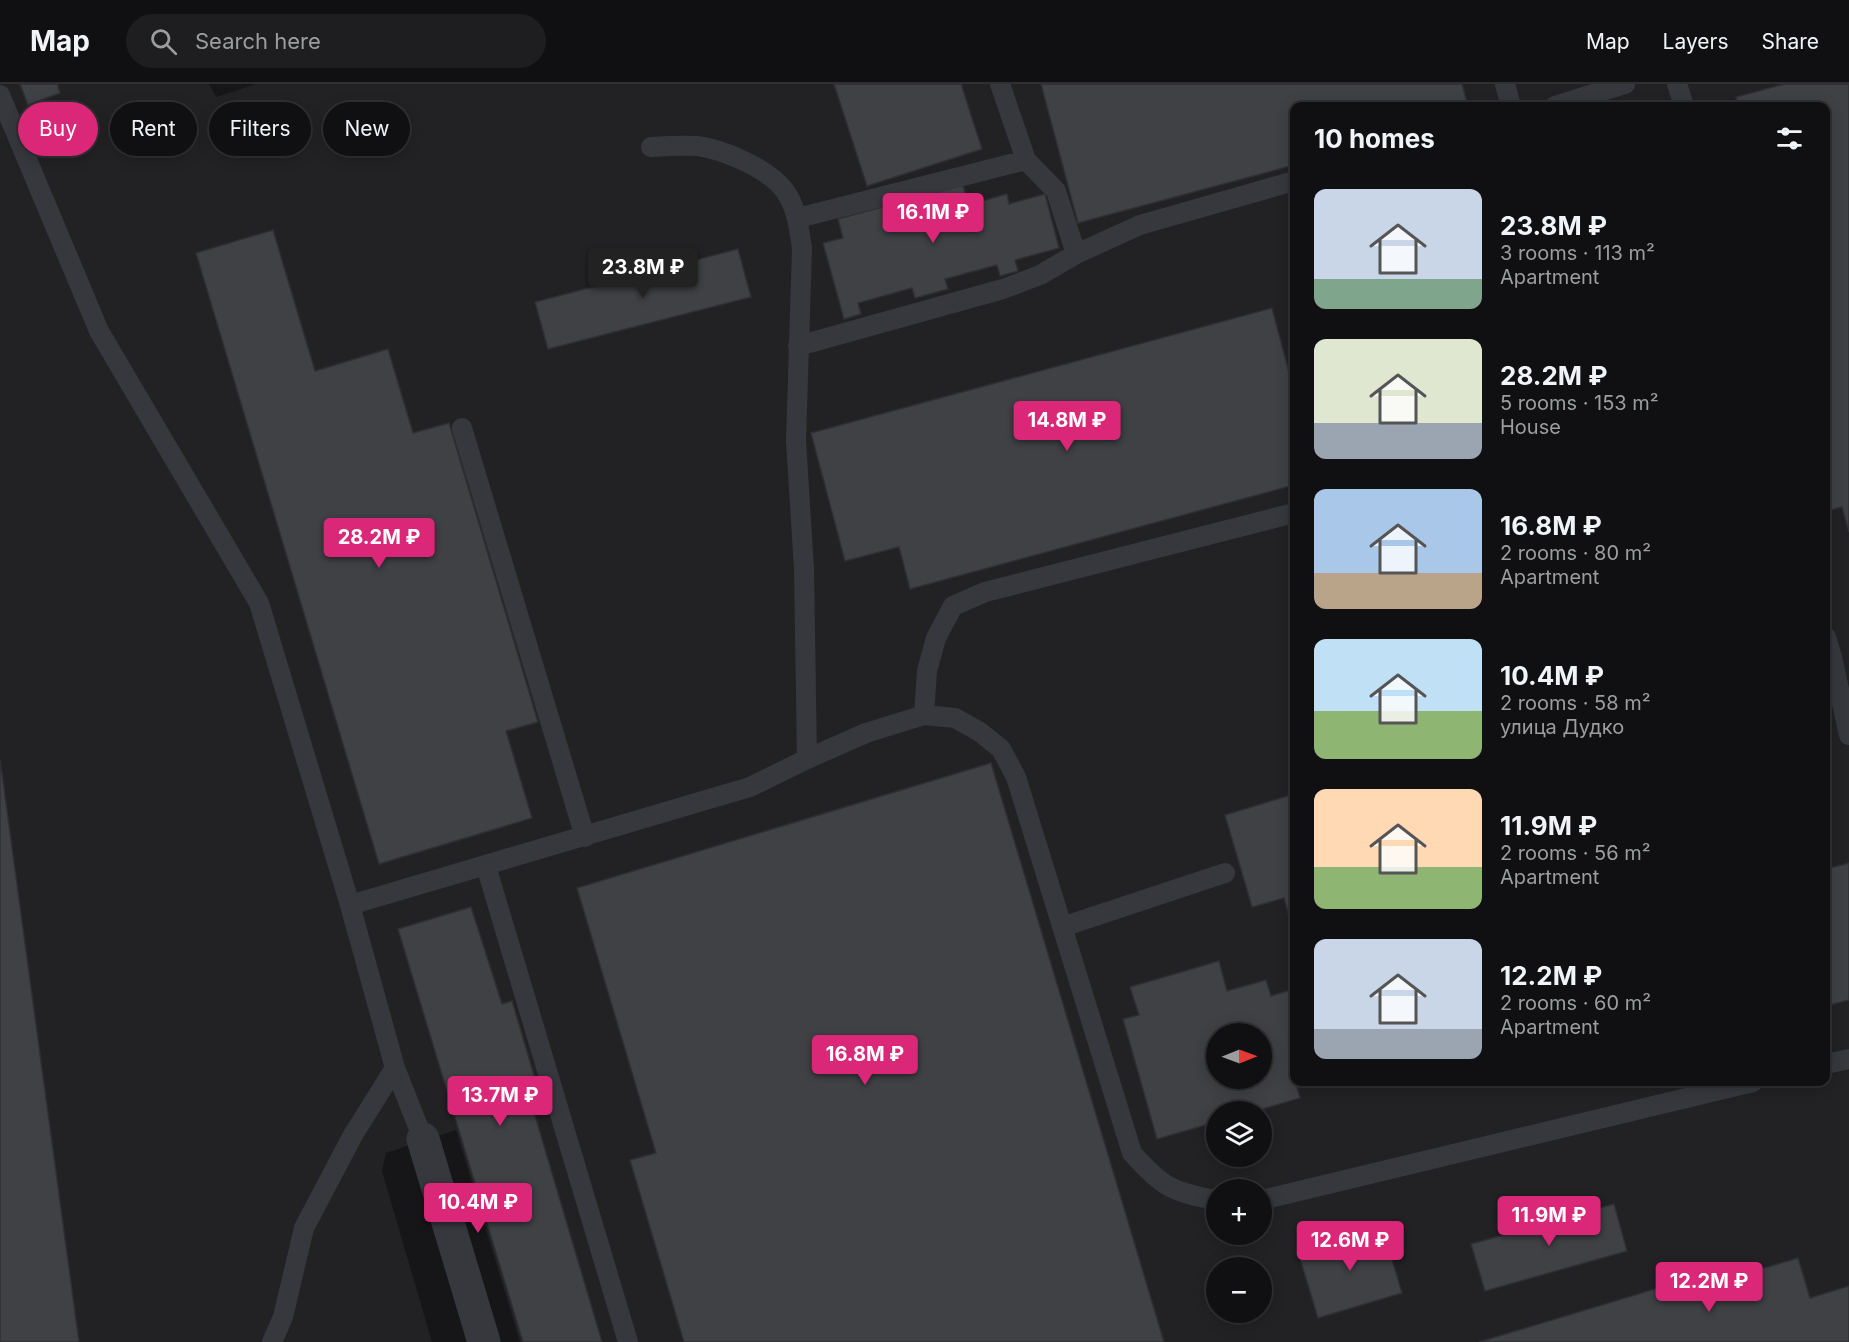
<!DOCTYPE html>
<html lang="en">
<head>
<meta charset="utf-8">
<style>
	:root { --surface:#101012; --page:#1e1e20; --text:#f1f3f6; --muted:#9c9d9f; --line:#303032; --accent:#db2777 }
	body { margin:0; font-family:Inter,sans-serif; background:var(--page); color:var(--text); height:100vh; display:flex; flex-direction:column; font-size:22px; white-space:nowrap }
	* { box-sizing:border-box; margin:0 }
	p { font-size:20px; color:var(--muted) }
	.icon { flex:none; width:33px; height:33px; fill:none; stroke:currentColor; stroke-width:2; stroke-linecap:round; stroke-linejoin:round }
	.map { position:relative; flex:1; overflow:hidden }
	.sheet { position:absolute; left:1290px; top:18px; width:540px; height:984px; display:flex; flex-direction:column; background:var(--surface); border-radius:12px; box-shadow:0 3px 15px #0003,0 0 0 2px var(--line) }
	.sheet>* { flex:none }
	.hud { position:absolute; left:18px; top:18px; width:570px; height:54px; display:flex; gap:12px }
	.needle { width:39px; rotate:89deg }
	.fabs { position:absolute; left:1206px; top:939px; display:grid; gap:12px }
	.fabs a { display:grid; place-items:center; width:66px; height:66px; border-radius:50%; background:var(--surface); box-shadow:0 3px 15px #0003,0 0 0 2px var(--line); font-size:30px }
	.price { position:absolute; translate:-50% -51px; padding:0 14px; border-radius:6px; background:var(--accent); color:#fff; font-size:20px; line-height:39px; filter:drop-shadow(0 2px 3px #0008) }
	.price::after { content:''; position:absolute; left:50%; top:36px; width:18px; height:14px; margin-left:-9px; background:inherit; clip-path:polygon(0 0,100% 0,50% 100%) }
	.price.on { background:#222; color:#fff }
	ul { padding:0; list-style:none }
	li { display:flex; align-items:center; gap:18px; height:150px; padding:0 24px }
	li span { display:grid; place-items:center; flex:none; width:168px; height:120px; border-radius:12px; color:#555 }
	li>.icon { margin-inline-start:auto }
	span .icon { width:72px; height:72px; fill:#fffc; stroke-width:1 }
	li b { font-size:26px }
	h2 { display:flex; justify-content:space-between; align-items:center; height:72px; padding:0 24px; font-size:26px }
	.chip { padding:0 21px; border-radius:27px; background:var(--surface); box-shadow:0 3px 15px #0003,0 0 0 2px var(--line); font-size:21px; line-height:54px }
	.chip.on { background:var(--accent); color:#fff }
	header { display:flex; align-items:center; gap:36px; box-sizing:border-box; height:84px; padding:0 30px; background:var(--surface); border-bottom:2px solid var(--line) }
	header strong { font-size:28px }
	nav { display:flex; gap:33px; margin-inline-start:auto; font-size:21px }
	.search { width:420px; height:54px; background:var(--page); display:flex; align-items:center; gap:15px; box-sizing:border-box; padding:0 21px; border-radius:33px; color:var(--muted); font-size:22px }
	.map>svg:first-child { display:block }
	.built { fill:#222225; fill-rule:evenodd }
	.building { fill:#404145; stroke:#303034; stroke-width:1.5; fill-rule:evenodd }
	.lines { fill:none; stroke-linecap:round; stroke-linejoin:round }
	.lane { stroke:#37383d; stroke-width:20 }
	.street { stroke:#37383d; stroke-width:33 }
</style>
</head>
<body>
<header>
<strong>Map</strong>
<div class="search"><svg class="icon" aria-label="search" viewBox="0 0 24 24"><circle cx="10" cy="10" r="6"/><path d="M15 15l6 6"/></svg>Search here</div>
<nav><a>Map</a><a>Layers</a><a>Share</a></nav>
</header>
<div class="map">
<svg width="1849" height="1258" viewBox="0 0 1849 1258">
	<rect width="100%" height="100%" fill="#161618"/>
	<path class="built" d="M0 0H209L216 13 256 0H1849V1258H520L456 1046 386 1069 382 1087 432 1258H0ZM1294 22H1826V998H1294ZM1216 950H1262V994H1216ZM1216 1028H1262V1072H1216ZM1216 1106H1262V1150H1216ZM1216 1184H1262V1228H1216Z"/>
	<path class="building" d="M20 0H57L60 9 28 21Z
		M834 0H961L982 65 867 102Z
		M1041 0H1462L1468 22H1294V81L1078 139Z
		M1785 0H1849V448L1842 423 1826 427V22H1739L1736 13Z
		M963 101 968 121 1007 110 1009 120 1045 110 1059 164 1015 176 1018 187 1000 192 997 181 945 195 948 205 915 214 912 204 858 219 861 230 844 235 823 159 843 154 838 135Z
		M273 146 315 287 388 265 413 349 449 339 538 638 506 647 532 734 379 780 196 169Z
		M738 165 751 213 548 265 535 218Z
		M1272 224 1294 307V401L910 505 899 463 845 477 811 349Z
		M0 675 79 1258H0Z
		M991 679 1164 1258H684L630 1076 656 1069 577 804Z
		M1294 710V850L1284 814 1252 823 1225 731Z
		M1849 779V916L1826 922V785Z
		M471 823 502 920 512 917 538 1005 528 1008 602 1258H523L398 845Z
		M1219 877 1227 907 1266 896 1271 912 1294 905V998H1305L1296 1000 1300 1014 1252 1028H1216V1038L1157 1055 1123 935 1139 931 1130 903ZM1216 950H1262V994H1216Z
		M1614 1120 1627 1167 1485 1207 1471 1160Z
		M1382 1142 1402 1209 1318 1234 1298 1168Z
		M1798 1174 1810 1214 1849 1202V1258H1479L1728 1183 1731 1194Z"/>
	<g class="lines">
		<path class="lane" d="M1000 0 1026 76 1056 107 1076 170
			M1505 0 1511 22
			M1677 0 1684 22
			M0 11 99 247 259 519 350 821 395 984 423 1055
			M1555 22 1625 0
			M798 134 1026 76
			M798 262 1003 205 1040 191 1076 170 1140 141 1294 97
			M462 344 585 753
			M1826 553 1832 573 1849 651
			M924 631 927 587 936 554 953 522 985 508 1294 429
			M807 675 866 649 924 631 955 634 980 648 1001 665 1016 693 1132 1069C1162 1103 1172 1108 1216 1116
			M486 782 628 1258
			M350 821 750 703 807 675 804 484 796 357 802 164C799 145 797 124 785 107 769 85 723 65 697 62 682 61 666 62 651 63
			M1062 843 1225 789
			M1826 980 1849 975
			M1262 1116 1753 998
			M272 1258 283 1233 304 1144 353 1051 395 984"/>
		<path class="street" d="M423 1055 484 1258"/>
	</g>
</svg>
<div class="fabs">
<a><svg class="needle" viewBox="-14 -14 28 28"><path d="M0-13l5 13h-10z" fill="#e53935"/><path d="M0 13l5-13h-10z" fill="#9c9d9f"/></svg></a>
<a><svg class="icon" aria-label="layers" viewBox="0 0 24 24"><path d="M12 4l9 5-9 5-9-5zM3 14l9 5 9-5"/></svg></a>
<a>+</a>
<a>−</a>
</div>
<b class="price" style="left:933px;top:160px">16.1M ₽</b>
<b class="price on" style="left:643px;top:215px">23.8M ₽</b>
<b class="price" style="left:1067px;top:368px">14.8M ₽</b>
<b class="price" style="left:379px;top:485px">28.2M ₽</b>
<b class="price" style="left:865px;top:1002px">16.8M ₽</b>
<b class="price" style="left:500px;top:1043px">13.7M ₽</b>
<b class="price" style="left:478px;top:1150px">10.4M ₽</b>
<b class="price" style="left:1549px;top:1163px">11.9M ₽</b>
<b class="price" style="left:1350px;top:1188px">12.6M ₽</b>
<b class="price" style="left:1709px;top:1229px">12.2M ₽</b>
<div class="hud">
<a class="chip on">Buy</a>
<a class="chip">Rent</a>
<a class="chip">Filters</a>
<a class="chip">New</a>
</div>
<section class="sheet">
<h2>10 homes<svg class="icon" aria-label="filters" viewBox="0 0 24 24"><path d="M4 7h16M4 17h16"/><circle cx="9" cy="7" r="2"/><circle cx="15" cy="17" r="2"/></svg></h2>
<ul>
<li><span style="background:linear-gradient(#c9d6e8 75%,#7fa58c 0)"><svg class="icon" aria-label="home" viewBox="0 0 24 24"><path d="M3 11l9-7 9 7M6 9v11h12V9"/></svg></span><div><b>23.8M ₽</b><p>3 rooms · 113 m²</p><p>Apartment</p></div></li>
<li><span style="background:linear-gradient(#dfe7d0 70%,#9aa5b1 0)"><svg class="icon" aria-label="home" viewBox="0 0 24 24"><path d="M3 11l9-7 9 7M6 9v11h12V9"/></svg></span><div><b>28.2M ₽</b><p>5 rooms · 153 m²</p><p>House</p></div></li>
<li><span style="background:linear-gradient(#a9c7e8 70%,#b9a48a 0)"><svg class="icon" aria-label="home" viewBox="0 0 24 24"><path d="M3 11l9-7 9 7M6 9v11h12V9"/></svg></span><div><b>16.8M ₽</b><p>2 rooms · 80 m²</p><p>Apartment</p></div></li>
<li><span style="background:linear-gradient(#bfe0f5 60%,#8fb573 0)"><svg class="icon" aria-label="home" viewBox="0 0 24 24"><path d="M3 11l9-7 9 7M6 9v11h12V9"/></svg></span><div><b>10.4M ₽</b><p>2 rooms · 58 m²</p><p>улица Дудко</p></div></li>
<li><span style="background:linear-gradient(#ffd9b3 65%,#8fb573 0)"><svg class="icon" aria-label="home" viewBox="0 0 24 24"><path d="M3 11l9-7 9 7M6 9v11h12V9"/></svg></span><div><b>11.9M ₽</b><p>2 rooms · 56 m²</p><p>Apartment</p></div></li>
<li><span style="background:linear-gradient(#c9d6e8 75%,#9aa5b1 0)"><svg class="icon" aria-label="home" viewBox="0 0 24 24"><path d="M3 11l9-7 9 7M6 9v11h12V9"/></svg></span><div><b>12.2M ₽</b><p>2 rooms · 60 m²</p><p>Apartment</p></div></li>
</ul>
</section>
</div>
</body>
</html>
